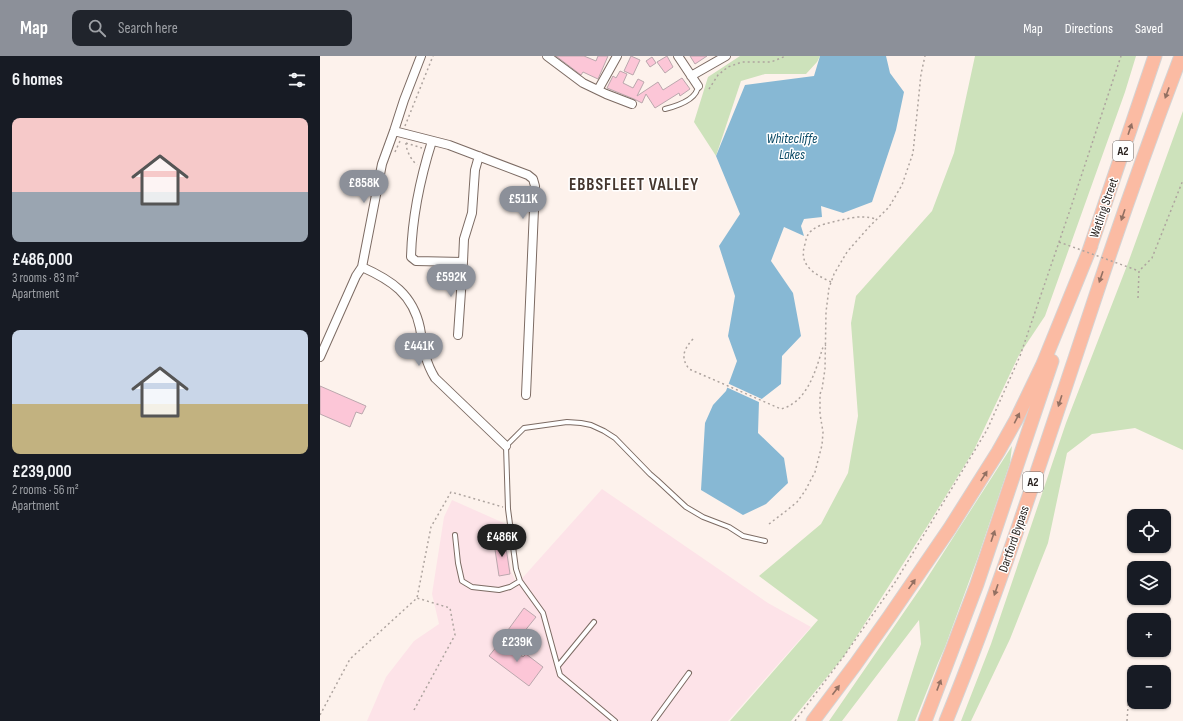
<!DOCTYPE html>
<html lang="en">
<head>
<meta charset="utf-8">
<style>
	:root { --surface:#171b24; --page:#20242c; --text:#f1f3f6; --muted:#9ea1a6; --accent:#8c9099 }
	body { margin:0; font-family:"Sofia Sans Condensed",sans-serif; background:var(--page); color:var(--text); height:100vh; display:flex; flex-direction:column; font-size:15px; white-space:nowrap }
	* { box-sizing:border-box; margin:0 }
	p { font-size:13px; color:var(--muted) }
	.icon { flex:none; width:22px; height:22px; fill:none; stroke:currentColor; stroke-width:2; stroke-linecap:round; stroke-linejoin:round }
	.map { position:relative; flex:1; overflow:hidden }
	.side { display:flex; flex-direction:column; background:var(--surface); width:320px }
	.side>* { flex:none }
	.tools { position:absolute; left:807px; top:453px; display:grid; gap:8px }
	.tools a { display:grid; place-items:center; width:44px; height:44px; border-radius:8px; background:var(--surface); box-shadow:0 1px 3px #0004; font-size:20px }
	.price { position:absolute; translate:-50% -34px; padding:0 9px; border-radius:14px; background:var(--accent); color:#fff; font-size:13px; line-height:26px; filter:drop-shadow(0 1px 2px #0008) }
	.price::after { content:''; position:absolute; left:50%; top:24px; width:12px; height:9px; margin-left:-6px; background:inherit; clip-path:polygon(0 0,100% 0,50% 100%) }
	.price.current { background:#222; color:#fff }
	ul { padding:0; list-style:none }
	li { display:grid; align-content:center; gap:8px; height:212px; padding:0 12px }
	li span { display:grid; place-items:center; height:124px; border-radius:8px; color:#555 }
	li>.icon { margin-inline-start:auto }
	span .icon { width:72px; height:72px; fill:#fffc; stroke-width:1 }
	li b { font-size:17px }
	h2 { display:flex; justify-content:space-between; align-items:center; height:48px; padding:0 12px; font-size:17px }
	header { display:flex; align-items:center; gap:24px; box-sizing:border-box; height:56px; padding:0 20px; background:var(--accent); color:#fff }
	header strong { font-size:19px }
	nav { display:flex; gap:22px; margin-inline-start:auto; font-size:14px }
	.search { width:280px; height:36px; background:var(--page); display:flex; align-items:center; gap:10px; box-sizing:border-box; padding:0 14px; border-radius:8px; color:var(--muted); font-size:15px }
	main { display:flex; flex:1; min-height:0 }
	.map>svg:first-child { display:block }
	.industrial { fill:#fde3e8 }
	.green { fill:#cde2bb }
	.water { fill:#87b8d4 }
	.pier { fill:#fdf2ec }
	.building { fill:#fcc6d7; stroke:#bba7ad }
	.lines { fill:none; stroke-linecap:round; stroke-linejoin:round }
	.service-casing { stroke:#7c6b63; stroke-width:6 }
	.minor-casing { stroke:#7c6b63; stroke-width:10 }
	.trunk-casing { stroke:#d5d3d3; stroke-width:15 }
	.path { stroke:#aea49f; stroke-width:1.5; stroke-dasharray:2 3; stroke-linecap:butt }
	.service { stroke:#fff; stroke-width:4 }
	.minor { stroke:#fff; stroke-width:8 }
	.trunk { stroke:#fbbba3; stroke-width:13 }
	.path-bridge { stroke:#aea49f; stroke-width:1.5; stroke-dasharray:2 3; stroke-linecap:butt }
	.oneway { fill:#937062 }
	.labels { text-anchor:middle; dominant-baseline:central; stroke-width:3; stroke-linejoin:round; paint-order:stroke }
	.shield { fill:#fff; stroke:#6b6664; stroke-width:1 }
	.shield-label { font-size:12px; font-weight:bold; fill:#2b2421 }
	.street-label { font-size:13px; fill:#2b2421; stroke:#fff }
	.water-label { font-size:14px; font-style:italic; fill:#0b4b67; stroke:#fff }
	.district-label { font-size:17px; font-weight:bold; letter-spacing:1px; fill:#44362e; stroke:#fff }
</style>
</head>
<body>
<header>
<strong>Map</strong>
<div class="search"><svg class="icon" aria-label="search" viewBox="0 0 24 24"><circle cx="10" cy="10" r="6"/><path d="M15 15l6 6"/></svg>Search here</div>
<nav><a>Map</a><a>Directions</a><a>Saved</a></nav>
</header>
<main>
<section class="side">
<h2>6 homes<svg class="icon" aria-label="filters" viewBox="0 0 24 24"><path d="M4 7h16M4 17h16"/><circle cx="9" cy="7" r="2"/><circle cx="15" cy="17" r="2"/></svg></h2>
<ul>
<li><span style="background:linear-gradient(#f6c9c9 60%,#9aa5b1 0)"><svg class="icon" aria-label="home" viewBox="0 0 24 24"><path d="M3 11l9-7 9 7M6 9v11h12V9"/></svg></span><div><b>£486,000</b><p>3 rooms · 83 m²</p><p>Apartment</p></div></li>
<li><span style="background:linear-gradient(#c9d6e8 60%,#c2b280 0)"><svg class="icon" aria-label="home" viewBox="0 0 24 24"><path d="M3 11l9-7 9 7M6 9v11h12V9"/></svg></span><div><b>£239,000</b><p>2 rooms · 56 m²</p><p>Apartment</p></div></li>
</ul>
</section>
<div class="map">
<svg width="863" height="665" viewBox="0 0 863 665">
	<rect width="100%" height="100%" fill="#fdf2ec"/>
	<path class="industrial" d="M282 433 448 547 491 571 408 665H47L66 621 94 585 119 568 112 538 124 461 132 444 186 468 191 515 197 528Z"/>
	<path class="green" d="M420 0H500L497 6 486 18H445L421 25 396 100 374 66 388 21Z
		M655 0H816L805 36 725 260 699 299 654 394 608 469 524 600 471 665H410L498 564 439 520 501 468 528 417 538 360 531 267 536 240 612 155 634 97Z
		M863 55V394L815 372 772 378 747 397 728 487 690 583 651 665H641L671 588 746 367 808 207Z
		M692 390 690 407 658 501 625 591 618 607 595 665H577L601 588 599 564 522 665H509L602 530Z"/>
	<path class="water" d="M500 0H566L570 17 584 36 576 74 552 146 523 157 501 150 502 161 484 163 481 170 484 180 464 171 451 205 473 237 481 280 462 300 461 328 439 345 438 377 464 402 468 427 446 448 423 459 381 434 385 367 393 349 406 335 417 305 408 280 415 240 399 190 420 158 396 100 425 29 494 20Z"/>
	<path class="pier" d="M407 327 444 344 441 347 406 331Z"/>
	<path class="building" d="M236 0H264L276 5 278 0H288L278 23 263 16 261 19Z
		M311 0 320 4 313 19 304 15Z
		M347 0 353 11 345 17 337 6Z
		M370 0H387L375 8Z
		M332 1 336 7 330 11 326 5Z
		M300 15 307 18 303 27 313 32 318 23 324 26 317 40 338 26 343 34 362 22 370 33 360 40 359 37 335 52 326 38 322 47 314 43 287 32 293 20 296 22Z
		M0 330 46 350 42 358 36 356 30 371 0 358Z
		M185 485 190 518 179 520 174 487Z
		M204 552 216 561 199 582 188 574Z
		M181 585 203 601 206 598 223 611 209 630 169 600Z"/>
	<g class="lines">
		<defs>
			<path id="service" d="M345 53C357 50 377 44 378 30
				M135 479 138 507 142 525 152 531 179 534 190 531 200 525
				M238 610 274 566
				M295 665 240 619 223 557 200 525 196 513 188 453 186 390 204 372 247 366 261 367 271 369 284 375 295 382 330 418 337 424 366 451 383 461 409 471 423 480 445 485
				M334 665 369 617"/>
			<path id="minor" d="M227 0 263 27 286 38 312 48
				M358 0 378 30
				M371 20 406 0
				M278 34 297 0
				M74 75 129 89 208 119 213 123 215 130 206 339
				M112 85C100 123 92 161 91 201L96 205 143 206 144 183 152 157 155 114 159 100
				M42 211C71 224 93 238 100 272 103 290 105 306 115 322L186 390
				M138 279 143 206
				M0 301 36 220 42 211 62 108 74 75 84 44 101 0"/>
			<path id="trunk" d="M769 195 835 0
				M493 665 535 609 569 561 630 472 678 396 696 364 723 308 771 190
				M605 665 657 528 732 305
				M626 665C681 530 725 392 771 254 799 169 829 84 861 0"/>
		</defs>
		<use href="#service" class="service-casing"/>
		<use href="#minor" class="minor-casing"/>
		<use href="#trunk" class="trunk-casing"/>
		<path class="path" d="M389 33 398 19 408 11 422 6H451L466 0
			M85 70 113 0
			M86 87C86 94 91 104 97 109
			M86 87 102 92
			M75 96 80 85
			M511 226C494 218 478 209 485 188 487 179 488 176 497 171 501 168 536 160 541 161 547 161 552 162 557 163
			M818 242 819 215 832 202 863 124
			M373 283C364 293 360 301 369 313L461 353C488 346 496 313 503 291L506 289
			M449 468 466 455 477 446 485 435 495 416 502 389 503 376 500 358V338L502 333 505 313 506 256 509 232 514 218 527 196 549 171 569 151 582 129 593 97 601 18 605 0
			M94 654 135 579 130 552 97 542
			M0 659 30 603 97 542 111 471 131 436 183 451
			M475 665 524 600 576 525 667 374 700 300 750 154 801 0
			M807 665 809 635"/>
		<use href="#service" class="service"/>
		<use href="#minor" class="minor"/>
		<use href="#trunk" class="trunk"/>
		<path class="path-bridge" d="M739 186 819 215"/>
	</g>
	<defs><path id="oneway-solid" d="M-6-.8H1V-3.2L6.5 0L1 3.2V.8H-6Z"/></defs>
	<g class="oneway">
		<use href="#oneway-solid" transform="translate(847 37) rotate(110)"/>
		<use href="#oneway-solid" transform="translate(810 73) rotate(-71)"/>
		<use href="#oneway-solid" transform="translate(803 159) rotate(109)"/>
		<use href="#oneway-solid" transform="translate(781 221) rotate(109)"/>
		<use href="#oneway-solid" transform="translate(740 345) rotate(108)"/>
		<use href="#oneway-solid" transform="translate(697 362) rotate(-63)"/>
		<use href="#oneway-solid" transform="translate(664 420) rotate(-57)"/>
		<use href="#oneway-solid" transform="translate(673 480) rotate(-71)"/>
		<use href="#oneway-solid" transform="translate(592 528) rotate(-55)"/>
		<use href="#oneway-solid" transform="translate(676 534) rotate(109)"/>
		<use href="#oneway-solid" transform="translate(619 629) rotate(-69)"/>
		<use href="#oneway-solid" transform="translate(516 634) rotate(-53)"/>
	</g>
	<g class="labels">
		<g class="shield">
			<rect x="793" y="85" width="20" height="20" rx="3"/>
			<rect x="703" y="416" width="20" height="20" rx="3"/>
		</g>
		<g class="shield-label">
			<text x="803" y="95">A2</text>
			<text x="713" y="426">A2</text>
		</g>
		<g class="street-label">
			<text transform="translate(784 152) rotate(-71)">Watling Street</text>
			<text transform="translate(694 483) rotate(-71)">Dartford Bypass</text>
		</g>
		<g class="water-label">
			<text x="472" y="82">Whitecliffe<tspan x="472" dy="16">Lakes</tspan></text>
		</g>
		<g class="district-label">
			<text x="314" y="129">EBBSFLEET VALLEY</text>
		</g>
	</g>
</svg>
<div class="tools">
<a><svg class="icon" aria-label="locate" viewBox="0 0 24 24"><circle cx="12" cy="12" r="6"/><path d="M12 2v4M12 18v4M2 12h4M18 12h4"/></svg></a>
<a><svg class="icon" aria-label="layers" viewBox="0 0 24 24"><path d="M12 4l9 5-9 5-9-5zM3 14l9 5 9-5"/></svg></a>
<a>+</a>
<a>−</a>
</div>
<b class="price" style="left:44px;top:148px">£858K</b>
<b class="price" style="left:203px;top:164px">£511K</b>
<b class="price" style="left:131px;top:242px">£592K</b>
<b class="price" style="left:99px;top:311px">£441K</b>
<b class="price current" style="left:182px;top:502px">£486K</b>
<b class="price" style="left:197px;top:607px">£239K</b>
</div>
</main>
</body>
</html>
